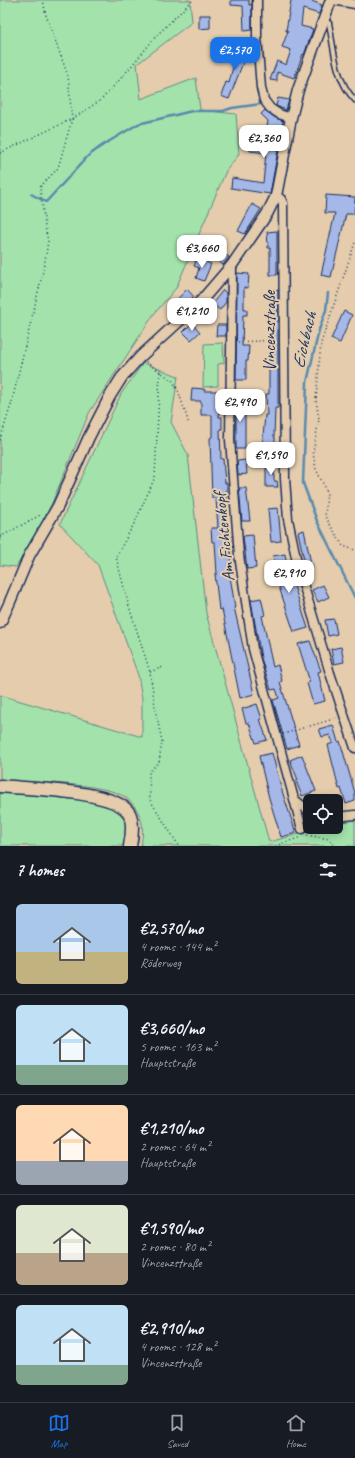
<!DOCTYPE html>
<html lang="en">
<head>
<meta charset="utf-8">
<style>
	:root { --surface:#171b24; --page:#242831; --text:#f1f3f6; --muted:#9ea1a6; --line:#363941; --accent:#1a73e8 }
	body { margin:0; font-family:Caveat,sans-serif; background:var(--page); color:var(--text); height:100vh; display:flex; flex-direction:column; font-size:15px; white-space:nowrap }
	* { box-sizing:border-box; margin:0 }
	p { font-size:13px; color:var(--muted) }
	.icon { flex:none; width:22px; height:22px; fill:none; stroke:currentColor; stroke-width:2; stroke-linecap:round; stroke-linejoin:round }
	.map { position:relative; height:846px; overflow:hidden }
	.sheet { display:flex; flex-direction:column; background:var(--surface); flex:1 }
	.sheet>* { flex:none }
	.fabs { position:absolute; left:303px; top:794px; display:grid; gap:8px }
	.fabs a { display:grid; place-items:center; width:40px; height:40px; border-radius:6px; background:var(--surface); box-shadow:0 2px 10px #0003; font-size:20px }
	.price { position:absolute; translate:-50% -34px; padding:0 9px; border-radius:8px; background:#fff; color:#222; font-size:13px; line-height:26px; filter:drop-shadow(0 1px 2px #0008) }
	.price::after { content:''; position:absolute; left:50%; top:24px; width:12px; height:9px; margin-left:-6px; background:inherit; clip-path:polygon(0 0,100% 0,50% 100%) }
	.price.current { background:var(--accent); color:#fff }
	ul { padding:0; list-style:none }
	li { display:flex; align-items:center; gap:12px; height:100px; padding:0 16px }
	li+li { border-top:1px solid var(--line) }
	li span { display:grid; place-items:center; flex:none; width:112px; height:80px; border-radius:6px; color:#555 }
	li>.icon { margin-inline-start:auto }
	span .icon { width:48px; height:48px; fill:#fffc; stroke-width:1 }
	li b { font-size:17px }
	h2 { display:flex; justify-content:space-between; align-items:center; height:48px; padding:0 16px; font-size:17px }
	.menu { display:flex; justify-content:space-around; align-items:center; height:56px; border-top:1px solid var(--line); background:var(--surface); font-size:11px; color:var(--muted) }
	.menu a { display:grid; justify-items:center; gap:2px }
	.menu .current { color:var(--accent) }
	.map>svg:first-child { display:block }
	.green { fill:#a3e3ab; stroke:#5f8984 }
	.lines { fill:none; stroke-linecap:round; stroke-linejoin:round }
	.stream { stroke:#598aae; stroke-width:2.5 }
	.building { fill:#a6b8e7; stroke:#1b2f5e }
	.service-casing { stroke:#1b2f5e; stroke-width:7 }
	.minor-casing { stroke:#1b2f5e; stroke-width:11 }
	.tertiary-casing { stroke:#1b2f5e; stroke-width:13 }
	.secondary-casing { stroke:#1b2f5e; stroke-width:15 }
	.path { stroke:#1b2f5e; stroke-width:1.5; stroke-dasharray:1 3; stroke-linecap:butt }
	.service { stroke:#e4ccad; stroke-width:4 }
	.minor { stroke:#e4ccad; stroke-width:8 }
	.tertiary { stroke:#e4ccad; stroke-width:10 }
	.secondary { stroke:#e4ccad; stroke-width:12 }
	.labels { text-anchor:middle; dominant-baseline:central; stroke-width:4; stroke-linejoin:round; paint-order:stroke }
	.street-label { font-size:17px; fill:#1b2f5e; stroke:#e4ccad }
	.water-label { font-size:18px; font-style:italic; fill:#253e6b; stroke:#e4ccad }
</style>
</head>
<body>
<div class="map">
<svg width="355" height="846" viewBox="0 0 355 846">
	<rect width="100%" height="100%" fill="#e4ccad"/>
	<filter id="ink" filterUnits="userSpaceOnUse"><feTurbulence type="fractalNoise" baseFrequency=".025" numOctaves="2"/><feDisplacementMap in="SourceGraphic" scale="8" xChannelSelector="R" yChannelSelector="G"/><feConvolveMatrix kernelMatrix="1 2 1 2 8 2 1 2 1" color-interpolation-filters="sRGB"/></filter>
	<g filter="url(#ink)">
		<path class="green" d="M0 0H190L192 22 137 64 141 99 196 78 200 110 236 114 239 154 226 171 176 288 154 314 89 413 52 503 39 530 16 567 0 565Z
			M223 343 224 363 218 364V386L203 387 204 344Z
			M143 363 178 376 171 422 188 455 206 613 269 842 325 827H336V824L355 819V846H141C145 826 142 810 125 797 103 782 29 783 0 780V695L142 737V698L138 675 98 565 60 524 121 394Z
			M0 789 82 796 111 804 127 818V846H0Z"/>
		<g class="lines">
			<path class="stream" d="M31 194 46 202 88 156 103 145 138 124 192 111H223L232 108 261 104
				M328 293 326 310 319 330 307 382 303 483 317 521 355 598"/>
		</g>
		<path class="building" d="M231 0H249V5L252 4V30L244 31 243 6 231 5Z
			M291 0H309L322 5 319 14 303 9 301 26 313 29 304 55 303 54 294 78 277 72V81L270 80 277 61 286 65 291 50 282 47 288 31H286Z
			M199 15H210V28L199 29Z
			M236 46 249 47 229 99 221 96 226 82 229 83 234 63H235Z
			M278 98 289 100 286 110 276 106Z
			M265 110 274 117 283 121 276 150H278L270 194 231 188 232 178 263 183 266 153 250 151 251 140 271 143 274 128 267 127 268 121 261 114Z
			M326 195 355 197 354 214H346L331 277 321 275 335 213H325Z
			M252 204 261 209 245 234 238 231Z
			M277 231V275H270V248H268L267 232Z
			M218 250 229 257 223 265 213 258Z
			M197 258 211 264 204 281 196 278 199 268 194 266Z
			M237 273 249 274 248 288 244 287V309H247V315H243L242 346H249L248 361H246V380H236Z
			M187 289 194 297 176 315 169 308Z
			M223 290 226 293V302L220 310 212 304Z
			M270 290H278V408H275L274 437H275V447L262 448 265 415H267L266 394H269V368H271Z
			M344 311 352 315 340 343 331 339Z
			M192 323 200 332 191 340 183 332Z
			M217 325H226V336H216Z
			M192 388 204 389V391H223V402H220L219 417H222V429H220L221 459H223L225 483H227V498H225L226 517 228 550H230L231 564H228L235 607H234L254 694 240 698 222 609 219 610 215 574H217L215 542H212L211 528H218L216 498H212L210 438 212 437V415H201V401H191Z
			M236 394H243V414H245V449H236Z
			M246 460 247 474 238 475 237 461Z
			M266 464H274V481H277L278 487H266Z
			M239 488H246L250 521H242Z
			M278 508 281 541 271 542 268 509Z
			M304 530 312 568 306 569 298 532Z
			M253 535 256 568 247 569 243 536Z
			M285 554 288 571H289L308 628 294 632 275 575H277L273 556Z
			M323 585 329 597 318 602 312 590Z
			M261 598 265 615 262 616 273 667 278 665 282 681 280 682 299 745 287 749 273 700 279 698 276 689 271 690 261 658 257 635 251 600Z
			M334 619 337 634 328 636 325 620Z
			M310 641 321 671 318 672 325 701 313 704 307 683 310 682 298 644Z
			M341 647 344 662 334 664 331 649Z
			M257 704 262 719H260L267 740 256 743 249 723H246L242 709Z
			M333 725 338 742 340 741 355 793V801L346 804 341 788 339 789 328 745 333 743 330 735 322 737 319 729Z
			M272 753 283 794 296 833 281 837 269 798 259 756Z
			M302 755 316 791 302 796 296 781 298 780 290 760Z"/>
		<g class="lines">
			<defs>
				<path id="service" d="M324 21 329 23C334 49 335 80 355 100"/>
				<path id="minor" d="M257 0V37L261 88 264 100 270 108 279 114 291 118
					M333 0 355 4
					M276 196 281 199 283 203 285 479 288 519 298 567 330 673 355 748
					M232 265 230 440 239 555 253 649 294 799 310 812
					M294 799 302 829
					M336 817 355 815"/>
				<path id="tertiary" d="M0 623 9 604 29 556 58 506 89 437 110 396 122 377 140 357 201 301 232 265 267 214 276 196 291 118 298 90 331 0"/>
				<path id="secondary" d="M0 786C27 789 115 790 129 813 134 823 132 836 130 846"/>
			</defs>
			<use href="#service" class="service-casing"/>
			<use href="#minor" class="minor-casing"/>
			<use href="#tertiary" class="tertiary-casing"/>
			<use href="#secondary" class="secondary-casing"/>
			<path class="path" d="M0 153 72 119 101 100 123 76 158 34 193 0
				M355 243 321 343 316 400 319 419 313 453 316 469 327 492 325 516 343 546 355 550
				M238 342 277 340
				M146 362 172 380 178 390 189 424
				M160 372 155 477 136 520 116 557 128 603 150 672 156 713 162 741 159 762 149 772 150 800 179 846
				M0 440 11 405 44 267 48 241 45 227 40 187 58 168 72 119 68 76 46 15 43 0
				M0 537 42 514
				M150 672 163 667
				M283 734 337 718
				M307 835 329 839 334 846
				M275 846 301 837"/>
			<use href="#service" class="service"/>
			<use href="#minor" class="minor"/>
			<use href="#tertiary" class="tertiary"/>
			<use href="#secondary" class="secondary"/>
		</g>
	</g>
	<g class="labels">
		<g class="street-label">
			<text transform="translate(269 331) rotate(-90)">Vincenzstraße</text>
			<text transform="translate(224 537) rotate(-96)">Am Fichtenkopf</text>
		</g>
		<g class="water-label">
			<text transform="translate(304 340) rotate(-77)">Eichbach</text>
		</g>
	</g>
</svg>
<div class="fabs">
<a><svg class="icon" aria-label="locate" viewBox="0 0 24 24"><circle cx="12" cy="12" r="6"/><path d="M12 2v4M12 18v4M2 12h4M18 12h4"/></svg></a>
</div>
<b class="price current" style="left:235px;top:71px">€2,570</b>
<b class="price" style="left:264px;top:159px">€2,360</b>
<b class="price" style="left:202px;top:269px">€3,660</b>
<b class="price" style="left:192px;top:332px">€1,210</b>
<b class="price" style="left:240px;top:423px">€2,490</b>
<b class="price" style="left:271px;top:476px">€1,590</b>
<b class="price" style="left:289px;top:594px">€2,910</b>
</div>
<section class="sheet">
<h2>7 homes<svg class="icon" aria-label="filters" viewBox="0 0 24 24"><path d="M4 7h16M4 17h16"/><circle cx="9" cy="7" r="2"/><circle cx="15" cy="17" r="2"/></svg></h2>
<ul>
<li><span style="background:linear-gradient(#a9c7e8 60%,#c2b280 0)"><svg class="icon" aria-label="home" viewBox="0 0 24 24"><path d="M3 11l9-7 9 7M6 9v11h12V9"/></svg></span><div><b>€2,570/mo</b><p>4 rooms · 144 m²</p><p>Röderweg</p></div></li>
<li><span style="background:linear-gradient(#bfe0f5 75%,#7fa58c 0)"><svg class="icon" aria-label="home" viewBox="0 0 24 24"><path d="M3 11l9-7 9 7M6 9v11h12V9"/></svg></span><div><b>€3,660/mo</b><p>5 rooms · 163 m²</p><p>Hauptstraße</p></div></li>
<li><span style="background:linear-gradient(#ffd9b3 70%,#9aa5b1 0)"><svg class="icon" aria-label="home" viewBox="0 0 24 24"><path d="M3 11l9-7 9 7M6 9v11h12V9"/></svg></span><div><b>€1,210/mo</b><p>2 rooms · 64 m²</p><p>Hauptstraße</p></div></li>
<li><span style="background:linear-gradient(#dfe7d0 60%,#b9a48a 0)"><svg class="icon" aria-label="home" viewBox="0 0 24 24"><path d="M3 11l9-7 9 7M6 9v11h12V9"/></svg></span><div><b>€1,590/mo</b><p>2 rooms · 80 m²</p><p>Vincenzstraße</p></div></li>
<li><span style="background:linear-gradient(#bfe0f5 75%,#7fa58c 0)"><svg class="icon" aria-label="home" viewBox="0 0 24 24"><path d="M3 11l9-7 9 7M6 9v11h12V9"/></svg></span><div><b>€2,910/mo</b><p>4 rooms · 128 m²</p><p>Vincenzstraße</p></div></li>
</ul>
</section>
<nav class="menu">
<a class="current"><svg class="icon" aria-label="map" viewBox="0 0 24 24"><path d="M3 6l6-2 6 2 6-2v14l-6 2-6-2-6 2zM9 4v14M15 6v14"/></svg>Map</a>
<a><svg class="icon" aria-label="saved" viewBox="0 0 24 24"><path d="M7 4h10v16l-5-4-5 4z"/></svg>Saved</a>
<a><svg class="icon" aria-label="home" viewBox="0 0 24 24"><path d="M3 11l9-7 9 7M6 9v11h12V9"/></svg>Home</a>
</nav>
</body>
</html>
